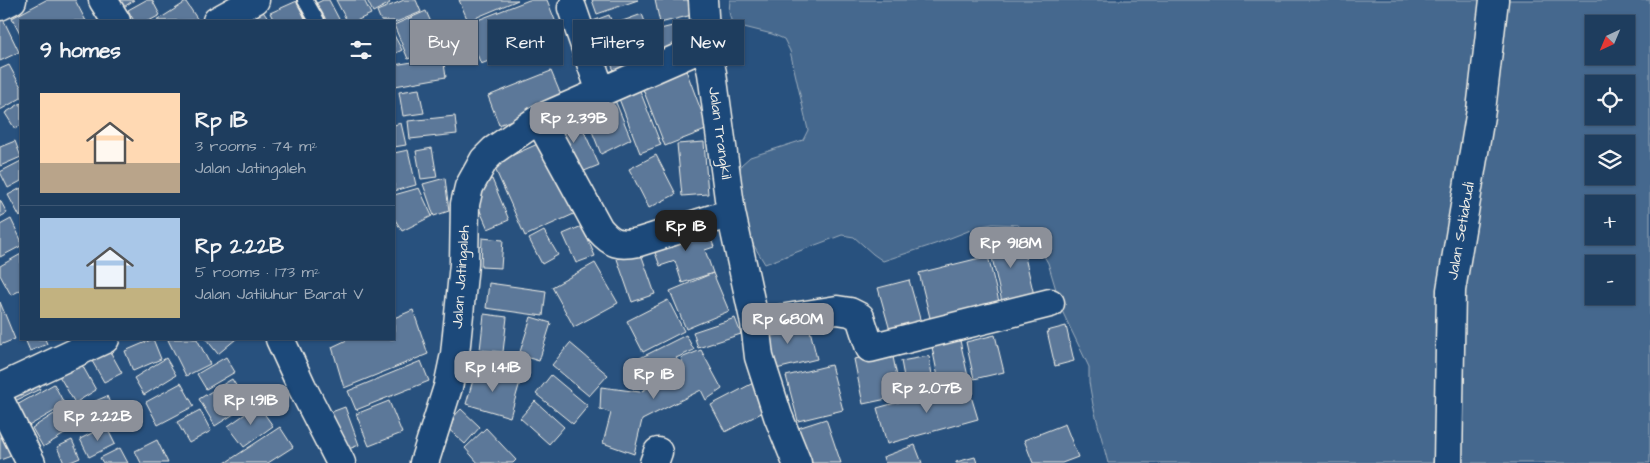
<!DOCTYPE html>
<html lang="en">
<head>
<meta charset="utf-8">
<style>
	:root { --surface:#1e3d5e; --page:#2b4867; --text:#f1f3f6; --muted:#a1aebc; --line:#3c5673; --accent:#8c9099 }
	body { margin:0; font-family:"Architects Daughter",sans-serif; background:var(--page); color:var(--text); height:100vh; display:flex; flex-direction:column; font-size:19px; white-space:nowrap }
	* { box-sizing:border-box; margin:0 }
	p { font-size:16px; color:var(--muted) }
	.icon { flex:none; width:28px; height:28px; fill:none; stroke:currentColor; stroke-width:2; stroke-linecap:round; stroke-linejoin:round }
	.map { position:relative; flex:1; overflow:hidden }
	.panel { position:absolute; left:20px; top:20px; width:375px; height:320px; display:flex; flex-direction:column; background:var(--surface); border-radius:0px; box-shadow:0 1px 4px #0004,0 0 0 1px var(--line) }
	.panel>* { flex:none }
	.hud { position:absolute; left:410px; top:20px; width:475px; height:45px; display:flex; gap:10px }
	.needle { width:32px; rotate:224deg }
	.tools { position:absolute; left:1585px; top:15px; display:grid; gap:10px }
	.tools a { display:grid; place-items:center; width:50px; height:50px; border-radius:0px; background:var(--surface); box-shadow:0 1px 4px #0004,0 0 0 1px var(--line); font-size:25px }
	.price { position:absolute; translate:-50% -42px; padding:0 11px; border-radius:10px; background:var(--accent); color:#fff; font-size:16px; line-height:32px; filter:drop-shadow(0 1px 2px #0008) }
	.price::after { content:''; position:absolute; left:50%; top:30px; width:15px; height:11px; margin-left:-8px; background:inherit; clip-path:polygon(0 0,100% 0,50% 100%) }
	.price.selected { background:#222; color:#fff }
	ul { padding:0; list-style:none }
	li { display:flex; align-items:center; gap:15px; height:125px; padding:0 20px }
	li+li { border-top:1px solid var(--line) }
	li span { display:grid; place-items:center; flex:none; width:140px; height:100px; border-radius:0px; color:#555 }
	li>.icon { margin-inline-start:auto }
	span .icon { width:60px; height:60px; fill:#fffc; stroke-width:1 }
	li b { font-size:21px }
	h2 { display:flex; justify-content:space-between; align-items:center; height:60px; padding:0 20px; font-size:21px }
	.pill { padding:0 18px; border-radius:0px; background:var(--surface); box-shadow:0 1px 4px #0004,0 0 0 1px var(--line); font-size:18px; line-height:45px }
	.pill.selected { background:var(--accent); color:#fff }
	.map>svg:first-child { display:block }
	.green { fill:#45688e; stroke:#9cacbb; fill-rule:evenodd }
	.building { fill:#5b7899; stroke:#f4f1e8 }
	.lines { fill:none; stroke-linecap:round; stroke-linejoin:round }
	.service-casing { stroke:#f4f1e8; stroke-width:18 }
	.minor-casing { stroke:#f4f1e8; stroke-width:31 }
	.trunk-casing { stroke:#f4f1e8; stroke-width:31 }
	.service { stroke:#1f4a7a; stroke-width:14 }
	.minor { stroke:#1f4a7a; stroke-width:28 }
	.trunk { stroke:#1f4a7a; stroke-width:28 }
	.labels { text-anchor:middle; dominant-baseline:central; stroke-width:4; stroke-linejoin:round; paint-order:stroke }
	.street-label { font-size:15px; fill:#f4f1e8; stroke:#1f4a7a }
</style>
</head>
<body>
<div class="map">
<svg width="1650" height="463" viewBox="0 0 1650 463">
	<rect width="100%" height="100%" fill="#28517e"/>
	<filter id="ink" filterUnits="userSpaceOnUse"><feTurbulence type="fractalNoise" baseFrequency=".02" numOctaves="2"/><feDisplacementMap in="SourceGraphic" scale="10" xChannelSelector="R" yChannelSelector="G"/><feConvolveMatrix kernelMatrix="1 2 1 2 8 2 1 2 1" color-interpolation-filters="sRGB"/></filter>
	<g filter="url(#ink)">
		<path class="green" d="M730 0H1650V463H1108L1093 405 1089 382V367L1063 313 1048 263 1036 242 1018 225 993 224 981 226 935 244 883 261 873 254 854 237 842 235 765 264 750 239 743 197 742 187 738 180 741 165 750 157 803 140 808 130 790 51 784 39 772 34 732 24 729 12ZM1594 24H1626V56H1594ZM1594 84H1626V116H1594ZM1594 144H1626V176H1594ZM1594 204H1626V236H1594ZM1594 264H1626V296H1594Z"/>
		<path class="building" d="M46 0H75L86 21H21V35L12 18Z
			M115 0H134L121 9Z
			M146 0H152L160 15 149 21H134L128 10Z
			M323 0H329L340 21H325L315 4Z
			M336 0H364L371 14 356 21H347Z
			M367 0H388L390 3 373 12Z
			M404 0H416L421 12 394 23V21H381L377 11Z
			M459 0H518L468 21Z
			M529 0H547L560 33 481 64 465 25Z
			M592 0H638L597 14Z
			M655 0H693L696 14 660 23Z
			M297 1 306 21H274L270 13Z
			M186 2 198 20 156 21Z
			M256 2 269 20 229 21Z
			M426 11 441 45 408 59 394 25Z
			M642 14 650 35 625 44 617 23Z
			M609 15 621 45 603 52 590 22Z
			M3 19 19 52 0 61V20Z
			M693 21 698 42 661 51 656 30Z
			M394 35 402 50 394 54Z
			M641 41 651 61 617 77 608 57Z
			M443 57 446 77 395 86 394 65Z
			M683 62 708 129 665 146 639 79Z
			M9 65 21 87V98L0 110V69Z
			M551 71 563 100 499 125 488 96Z
			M637 83 661 145 640 153 616 91Z
			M419 89 424 113 403 116 399 92Z
			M612 93 631 139 601 154 582 106Z
			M21 103V125L15 129 5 113Z
			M575 111 599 165 572 176 548 123Z
			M455 116 457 134 410 139 408 121Z
			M401 123 406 145 394 147V125Z
			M15 141 21 157 0 166V147Z
			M542 142 574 214 525 236 493 164Z
			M704 142 708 194 682 196 677 144Z
			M432 148 437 177 421 179 416 151Z
			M408 150 416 185 394 191V153Z
			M656 155 676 194 649 208 629 169Z
			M21 161V181L8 188 0 172Z
			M445 178 449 211 434 216 423 184Z
			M492 179 509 220 488 229 470 188Z
			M21 188V216L20 217 8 195Z
			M419 188 432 216 402 231 394 218V195Z
			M0 200 7 213 0 217Z
			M11 219 21 240V246L0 257V225Z
			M705 223 714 247 705 250 713 273 682 283 675 261 660 266 651 242Z
			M582 226 595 256 576 263 563 234Z
			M544 231 558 255 542 264 529 239Z
			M1020 236 1034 295 1002 302 989 244Z
			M482 238 503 240 501 268 481 267Z
			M640 251 655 294 632 302 617 259Z
			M21 254V290L11 295 0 275V266Z
			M988 256 1001 310 932 326 919 273Z
			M595 263 618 303 574 327 552 287Z
			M713 273 729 311 686 329 670 291Z
			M909 280 922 326 891 334 878 288Z
			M489 283 546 291 543 316 486 308Z
			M668 300 684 331 643 352 627 321Z
			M0 302 15 339 0 345Z
			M413 310 428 354 344 388 332 347 349 339H394V318Z
			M484 314 507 317 503 352 480 350Z
			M531 317 551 323 539 361 519 355Z
			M735 318 741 334 698 348 693 332Z
			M807 318 817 359 768 371 758 330Z
			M1066 326 1074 361 1055 366 1047 331Z
			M686 335 694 350 676 358 680 365 651 382 640 358Z
			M995 335 1004 372 974 379 966 342Z
			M959 336 969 381 940 387 931 342Z
			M25 339H45L47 344 30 351Z
			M153 339 161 359 133 371 125 351Z
			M170 339H197L210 364 186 376 168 340Z
			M206 339H236L218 354Z
			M570 343 608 375 589 396 552 365Z
			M106 344 122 373 104 382 88 354Z
			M701 350 722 389 706 400 701 390 642 420 634 454 603 443 611 413 600 409 601 387 640 392 685 368 681 358Z
			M892 352 901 396 863 404 854 359Z
			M77 356 96 390 75 403 55 369Z
			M929 356 934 388 907 393 901 361Z
			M226 357 235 372 206 389 197 374Z
			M166 358 176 375 144 395 134 378Z
			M421 361 429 381 356 410 348 391Z
			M831 365 843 410 798 421 786 376Z
			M476 370 520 382 510 417 466 404Z
			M34 375 40 389 15 401 8 387Z
			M551 375 588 406 573 424 536 394Z
			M232 379 248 405 215 426 199 399Z
			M757 381 771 408 725 432 711 405Z
			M181 383 194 406 158 425 146 402Z
			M967 383 978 419 887 444 877 408Z
			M54 384 65 405 20 431 8 410Z
			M107 396 114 413 84 426 77 409Z
			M389 401 402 433 369 446 356 414Z
			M535 401 564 427 549 444 520 418Z
			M258 405 273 426 244 447 228 426Z
			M345 407 359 445 341 452 326 414Z
			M461 409 480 427 465 444 445 426Z
			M200 410 211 431 189 443 177 422Z
			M54 414 66 433 43 447 32 428Z
			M0 417 14 455 0 460Z
			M826 419 841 463H810L798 428Z
			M1065 424 1078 457 1062 463H1033L1024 440Z
			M106 426 115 444 89 457 80 439Z
			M280 427 293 447 268 463H225Z
			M486 428 516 460 513 463H478L465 448Z
			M72 440 80 458 68 463H64L57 447Z
			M157 440 168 463H141L135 451Z
			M915 445 922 463H885L883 457Z
			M120 448 128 463H103L100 458Z
			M975 457 977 463H956V462Z"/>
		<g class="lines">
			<defs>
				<path id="service" d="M305 0 317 21"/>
				<path id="minor" d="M103 0 116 21
					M703 0 706 46 712 73 731 213 755 323 759 357 778 416 797 463
					M0 6 12 0
					M572 8 601 92
					M217 21 255 0
					M539 119 599 229C612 244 619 246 639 242L731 213
					M755 323 837 310 850 312 860 317 870 348 1050 303
					M280 339 302 387 341 463
					M0 388 105 339
					M0 401 31 463
					M424 463 448 387 455 354 464 264 465 204 469 187 484 160 494 150 539 119 706 46
					M654 463 658 452"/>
				<path id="trunk" d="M1448 463 1451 290 1481 110 1494 0"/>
			</defs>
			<use href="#service" class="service-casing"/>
			<use href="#minor" class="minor-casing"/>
			<use href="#trunk" class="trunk-casing"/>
			<use href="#service" class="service"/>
			<use href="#minor" class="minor"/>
			<use href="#trunk" class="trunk"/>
		</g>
	</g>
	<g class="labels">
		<g class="street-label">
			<text transform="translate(720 133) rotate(82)">Jalan Trangkil</text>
			<text transform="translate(1461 231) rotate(-80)">Jalan Setiabudi</text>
			<text transform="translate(461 277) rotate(-86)">Jalan Jatingaleh</text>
		</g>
	</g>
</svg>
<div class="tools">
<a><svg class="needle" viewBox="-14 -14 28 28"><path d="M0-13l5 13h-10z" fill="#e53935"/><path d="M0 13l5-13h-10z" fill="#a1aebc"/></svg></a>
<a><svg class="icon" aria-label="locate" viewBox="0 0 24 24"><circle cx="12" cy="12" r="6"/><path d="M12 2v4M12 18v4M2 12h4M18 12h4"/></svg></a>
<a><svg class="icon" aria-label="layers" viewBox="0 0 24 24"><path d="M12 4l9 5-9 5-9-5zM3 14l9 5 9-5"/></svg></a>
<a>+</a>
<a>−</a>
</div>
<b class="price" style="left:574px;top:144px">Rp 2.39B</b>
<b class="price selected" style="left:686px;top:252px">Rp 1B</b>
<b class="price" style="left:1011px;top:269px">Rp 918M</b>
<b class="price" style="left:788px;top:345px">Rp 680M</b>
<b class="price" style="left:493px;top:393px">Rp 1.41B</b>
<b class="price" style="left:654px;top:400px">Rp 1B</b>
<b class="price" style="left:927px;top:414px">Rp 2.07B</b>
<b class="price" style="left:251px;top:426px">Rp 1.91B</b>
<b class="price" style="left:98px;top:442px">Rp 2.22B</b>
<div class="hud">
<a class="pill selected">Buy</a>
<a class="pill">Rent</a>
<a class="pill">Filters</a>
<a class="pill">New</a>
</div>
<section class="panel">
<h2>9 homes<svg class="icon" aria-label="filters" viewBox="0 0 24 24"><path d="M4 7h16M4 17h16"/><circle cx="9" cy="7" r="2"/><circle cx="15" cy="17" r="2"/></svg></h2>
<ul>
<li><span style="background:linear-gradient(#ffd9b3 70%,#b9a48a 0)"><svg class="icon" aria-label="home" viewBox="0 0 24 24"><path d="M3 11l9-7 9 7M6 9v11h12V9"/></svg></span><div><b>Rp 1B</b><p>3 rooms · 74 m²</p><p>Jalan Jatingaleh</p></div></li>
<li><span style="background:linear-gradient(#a9c7e8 70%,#c2b280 0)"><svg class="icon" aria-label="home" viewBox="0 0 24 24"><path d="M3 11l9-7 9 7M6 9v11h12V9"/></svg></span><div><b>Rp 2.22B</b><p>5 rooms · 173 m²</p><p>Jalan Jatiluhur Barat V</p></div></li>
</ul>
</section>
</div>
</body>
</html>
